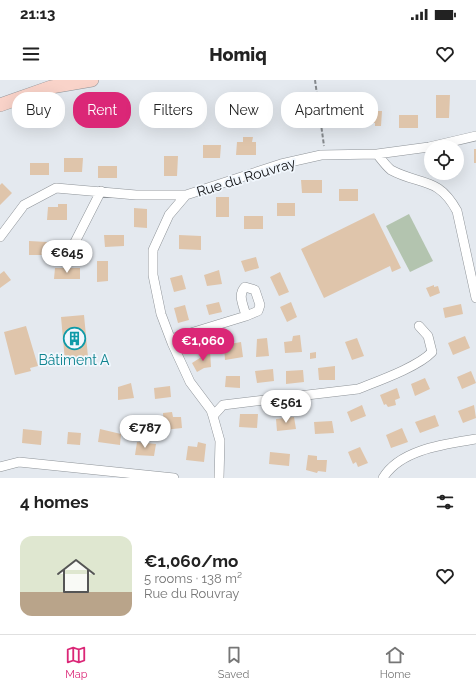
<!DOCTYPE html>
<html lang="en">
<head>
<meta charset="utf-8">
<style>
	:root { --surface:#fff; --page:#f2f2f2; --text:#222; --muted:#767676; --line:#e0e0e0; --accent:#db2777 }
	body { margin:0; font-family:Raleway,sans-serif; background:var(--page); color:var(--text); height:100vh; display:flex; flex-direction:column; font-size:15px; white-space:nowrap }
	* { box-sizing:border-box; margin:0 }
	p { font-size:13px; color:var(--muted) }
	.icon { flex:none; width:22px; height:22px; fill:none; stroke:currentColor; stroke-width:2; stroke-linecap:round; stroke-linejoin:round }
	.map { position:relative; height:398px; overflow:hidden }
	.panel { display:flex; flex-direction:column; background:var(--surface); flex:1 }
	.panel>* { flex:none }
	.guide { position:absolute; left:12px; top:12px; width:452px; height:36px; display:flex; gap:8px }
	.buttons { position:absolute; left:424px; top:60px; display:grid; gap:8px }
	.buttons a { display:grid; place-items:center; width:40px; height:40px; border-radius:50%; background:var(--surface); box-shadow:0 4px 16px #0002; font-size:20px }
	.price { position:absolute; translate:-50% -34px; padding:0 9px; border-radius:14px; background:#fff; color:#222; font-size:13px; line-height:26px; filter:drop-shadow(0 1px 2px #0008) }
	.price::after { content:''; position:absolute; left:50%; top:24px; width:12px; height:9px; margin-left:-6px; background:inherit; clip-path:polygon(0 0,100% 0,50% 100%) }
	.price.selected { background:var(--accent); color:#fff }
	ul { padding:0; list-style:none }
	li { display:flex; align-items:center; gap:12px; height:100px; padding:0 20px }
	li+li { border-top:1px solid var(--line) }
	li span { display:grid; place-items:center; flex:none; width:112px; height:80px; border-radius:12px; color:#555 }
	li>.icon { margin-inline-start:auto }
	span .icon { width:48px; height:48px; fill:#fffc; stroke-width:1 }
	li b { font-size:17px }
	h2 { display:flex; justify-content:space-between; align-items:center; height:48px; padding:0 20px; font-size:17px }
	.chip { padding:0 14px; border-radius:16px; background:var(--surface); box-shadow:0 4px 16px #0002; font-size:14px; line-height:36px }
	.chip.selected { background:var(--accent); color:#fff }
	.status { display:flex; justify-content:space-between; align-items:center; height:28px; padding:0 20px; background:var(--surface); direction:ltr }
	.status svg { height:11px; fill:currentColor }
	header { display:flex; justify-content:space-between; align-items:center; height:52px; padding:0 20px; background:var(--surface); font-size:18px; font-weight:800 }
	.tabs { display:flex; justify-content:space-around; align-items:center; height:56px; border-top:1px solid var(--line); background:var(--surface); font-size:11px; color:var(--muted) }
	.tabs a { display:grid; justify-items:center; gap:2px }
	.tabs .selected { color:var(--accent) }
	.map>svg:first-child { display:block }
	.green { fill:#b3c4af }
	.building { fill:#dfc5ab }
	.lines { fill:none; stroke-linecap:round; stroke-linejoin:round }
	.street-casing { stroke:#8e9398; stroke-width:10 }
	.secondary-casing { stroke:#8e9398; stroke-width:14 }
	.path { stroke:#85898d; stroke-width:2; stroke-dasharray:4 2; stroke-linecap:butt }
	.street { stroke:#fff; stroke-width:9 }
	.secondary { stroke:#f9d3c9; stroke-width:13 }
	.labels { text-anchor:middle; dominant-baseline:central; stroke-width:3.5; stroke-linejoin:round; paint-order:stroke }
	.street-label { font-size:14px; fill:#101113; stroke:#f1f7fd }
	.culture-label { font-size:14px; fill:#0d838f; stroke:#f1f7fd }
</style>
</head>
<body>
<div class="status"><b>21:13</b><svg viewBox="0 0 49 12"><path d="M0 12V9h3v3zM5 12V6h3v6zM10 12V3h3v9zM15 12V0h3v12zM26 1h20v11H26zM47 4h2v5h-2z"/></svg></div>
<header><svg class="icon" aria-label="menu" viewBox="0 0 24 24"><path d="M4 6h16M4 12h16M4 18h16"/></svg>Homiq<svg class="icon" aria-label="heart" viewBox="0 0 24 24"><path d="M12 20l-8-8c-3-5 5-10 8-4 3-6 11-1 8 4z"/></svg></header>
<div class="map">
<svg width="476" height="398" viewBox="0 0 476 398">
	<rect width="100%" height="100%" fill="#e4e9ef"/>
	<path class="green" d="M409 134 433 181 410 192 386 146Z"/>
	<path class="building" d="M436 15H450L449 38H436Z
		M290 25H308V36H290Z
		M324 26H343V40L324 39Z
		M361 31H382L381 46H375V43H361Z
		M399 35H418V48H399Z
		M243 57H253L252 62H256V75H236L237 62H243Z
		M203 65H221L220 78H203Z
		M474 69H476V83H474Z
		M164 76H178L177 96H164Z
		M64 78H83L82 92H64Z
		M30 83H49V95H30Z
		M98 86H117V98H98Z
		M301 100H322V113H302Z
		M2 103 12 113 0 125V105Z
		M339 109H358V121H339Z
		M216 117H229V137H216Z
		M277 123H295V136H277Z
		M58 124H67V140H47L48 127H58Z
		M134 128 147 129V148L134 147Z
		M374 133 401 188 392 192 390 186 324 218 301 169Z
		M244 136H263V149H244Z
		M104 155H124V166L105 167Z
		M179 155 201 156V170L179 169Z
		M29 161 47 162 46 175H29Z
		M256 177 259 188 245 192 241 181Z
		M97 181H108V201L97 202Z
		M55 188H80V199H54Z
		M219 190 222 204 207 206 204 195Z
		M4 191 11 200 0 208V194Z
		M280 192 289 212 279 216 270 197Z
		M182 195 186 209 174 212 170 198Z
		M434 205V207L438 206 440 213 430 217 426 208Z
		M219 222 222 232 209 235 206 225Z
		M291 222 297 237 287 242 280 227Z
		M461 224 463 234 445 238 443 228Z
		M185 225 189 240 178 243 174 228Z
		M84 235 88 277H80L81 280 65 281 61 237Z
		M26 246 38 286 30 288 31 291 15 295 4 252Z
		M300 255 302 272 285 273 284 262 292 261 293 256Z
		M465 256 470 268 453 275 448 263Z
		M267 258 269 276 256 277 257 259Z
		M357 258 364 276 352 280 345 262Z
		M241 262 243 277 225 280 224 265Z
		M210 270 211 287 204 288 197 292 192 283 203 276V271Z
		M316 272V278L310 279V273Z
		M335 286V300H319L318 288Z
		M273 289 274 301 257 303 255 291Z
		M303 290 304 302 286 304V291Z
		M471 291 476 303 462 309 457 297Z
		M226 296H240V308L225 307Z
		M425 298 430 309 415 316 411 304Z
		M131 303 134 318 118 320V307Z
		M170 306 171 317 155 319 154 308Z
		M397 308 400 318 395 320 396 325 388 327 386 324 384 325 380 315Z
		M362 325 366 336 351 342 347 332Z
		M474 325 476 338 463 343 458 331Z
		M172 332 173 337H181L182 348 164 350 163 333Z
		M240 334H258L257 348 239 347Z
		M435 335 439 346 420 353 415 342Z
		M294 337 296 349 277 351 276 339Z
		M332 341 334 353 315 354 314 342Z
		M402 348 408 362 391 368 386 355Z
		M23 349 42 351 41 365 22 363Z
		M100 349 121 354 120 365 98 362Z
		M68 352 81 353 80 365 67 364Z
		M137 362 156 364 154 376 135 375Z
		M198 362 206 364 204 382 186 380 188 366 197 367Z
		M360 367 368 383 358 387 356 382 353 384 348 372Z
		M270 372 290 374 289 386 269 384Z
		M308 375 317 376V380H327L326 392 318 391 317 393 306 390Z"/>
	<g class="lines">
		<defs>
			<path id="street" d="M377 74C381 79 386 86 391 90 421 106 438 96 457 131L476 218
				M0 157 24 125 56 108 136 115H186
				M75 162 101 111
				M171 259 246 236 258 231 260 225 255 210 245 207C237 215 244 226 246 236
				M213 336 211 330 190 302 172 263 161 234 153 195V170L169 135 186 115 281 84 321 75 377 74 429 67 476 56
				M0 387 19 382 174 398
				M219 398 220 361 213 336 223 325 358 309C378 301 418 287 432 272L428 256 419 246
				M383 398C400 369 446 364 476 359"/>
			<path id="secondary" d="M0 25 51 7 92 0"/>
		</defs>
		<use href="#street" class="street-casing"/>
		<use href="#secondary" class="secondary-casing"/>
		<path class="path" d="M315 0 324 66"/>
		<use href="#street" class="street"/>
		<use href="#secondary" class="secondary"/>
	</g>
	<defs>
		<symbol id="building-ring" viewBox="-11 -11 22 22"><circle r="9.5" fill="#f1f7fd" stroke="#0f9aa8" stroke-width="1.5"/><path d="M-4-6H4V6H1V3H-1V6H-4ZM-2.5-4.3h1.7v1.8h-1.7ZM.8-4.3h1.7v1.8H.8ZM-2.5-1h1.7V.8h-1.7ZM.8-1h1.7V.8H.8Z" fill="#0f9aa8"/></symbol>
	</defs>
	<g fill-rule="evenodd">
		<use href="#building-ring" x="62" y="246" width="25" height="25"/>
	</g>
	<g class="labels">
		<g class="street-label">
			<text transform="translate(246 97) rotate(-17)">Rue du Rouvray</text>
		</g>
		<g class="culture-label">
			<text x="74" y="280">Bâtiment A</text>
		</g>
	</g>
</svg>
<div class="buttons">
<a><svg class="icon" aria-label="locate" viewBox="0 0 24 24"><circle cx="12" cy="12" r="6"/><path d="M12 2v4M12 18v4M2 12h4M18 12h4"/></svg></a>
</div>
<b class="price" style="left:67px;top:194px">€645</b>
<b class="price selected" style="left:203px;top:282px">€1,060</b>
<b class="price" style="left:286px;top:344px">€561</b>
<b class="price" style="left:145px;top:369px">€787</b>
<div class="guide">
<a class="chip">Buy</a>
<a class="chip selected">Rent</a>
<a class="chip">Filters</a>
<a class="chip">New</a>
<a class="chip">Apartment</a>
</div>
</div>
<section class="panel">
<h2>4 homes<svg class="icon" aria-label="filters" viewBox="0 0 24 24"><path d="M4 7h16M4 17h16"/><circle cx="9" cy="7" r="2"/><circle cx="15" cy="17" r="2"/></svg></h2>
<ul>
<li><span style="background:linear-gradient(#dfe7d0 70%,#b9a48a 0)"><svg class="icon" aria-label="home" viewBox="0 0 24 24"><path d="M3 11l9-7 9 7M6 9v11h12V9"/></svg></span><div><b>€1,060/mo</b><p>5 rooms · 138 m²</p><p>Rue du Rouvray</p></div><svg class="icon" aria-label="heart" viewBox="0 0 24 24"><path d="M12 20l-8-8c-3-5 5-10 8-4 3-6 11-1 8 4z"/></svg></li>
</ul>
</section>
<nav class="tabs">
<a class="selected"><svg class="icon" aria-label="map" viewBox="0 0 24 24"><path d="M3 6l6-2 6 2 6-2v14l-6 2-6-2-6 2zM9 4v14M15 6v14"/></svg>Map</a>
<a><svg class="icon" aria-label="saved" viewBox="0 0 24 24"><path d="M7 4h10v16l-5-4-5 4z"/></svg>Saved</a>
<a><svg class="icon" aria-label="home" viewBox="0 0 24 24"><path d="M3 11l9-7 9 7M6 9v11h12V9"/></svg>Home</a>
</nav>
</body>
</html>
